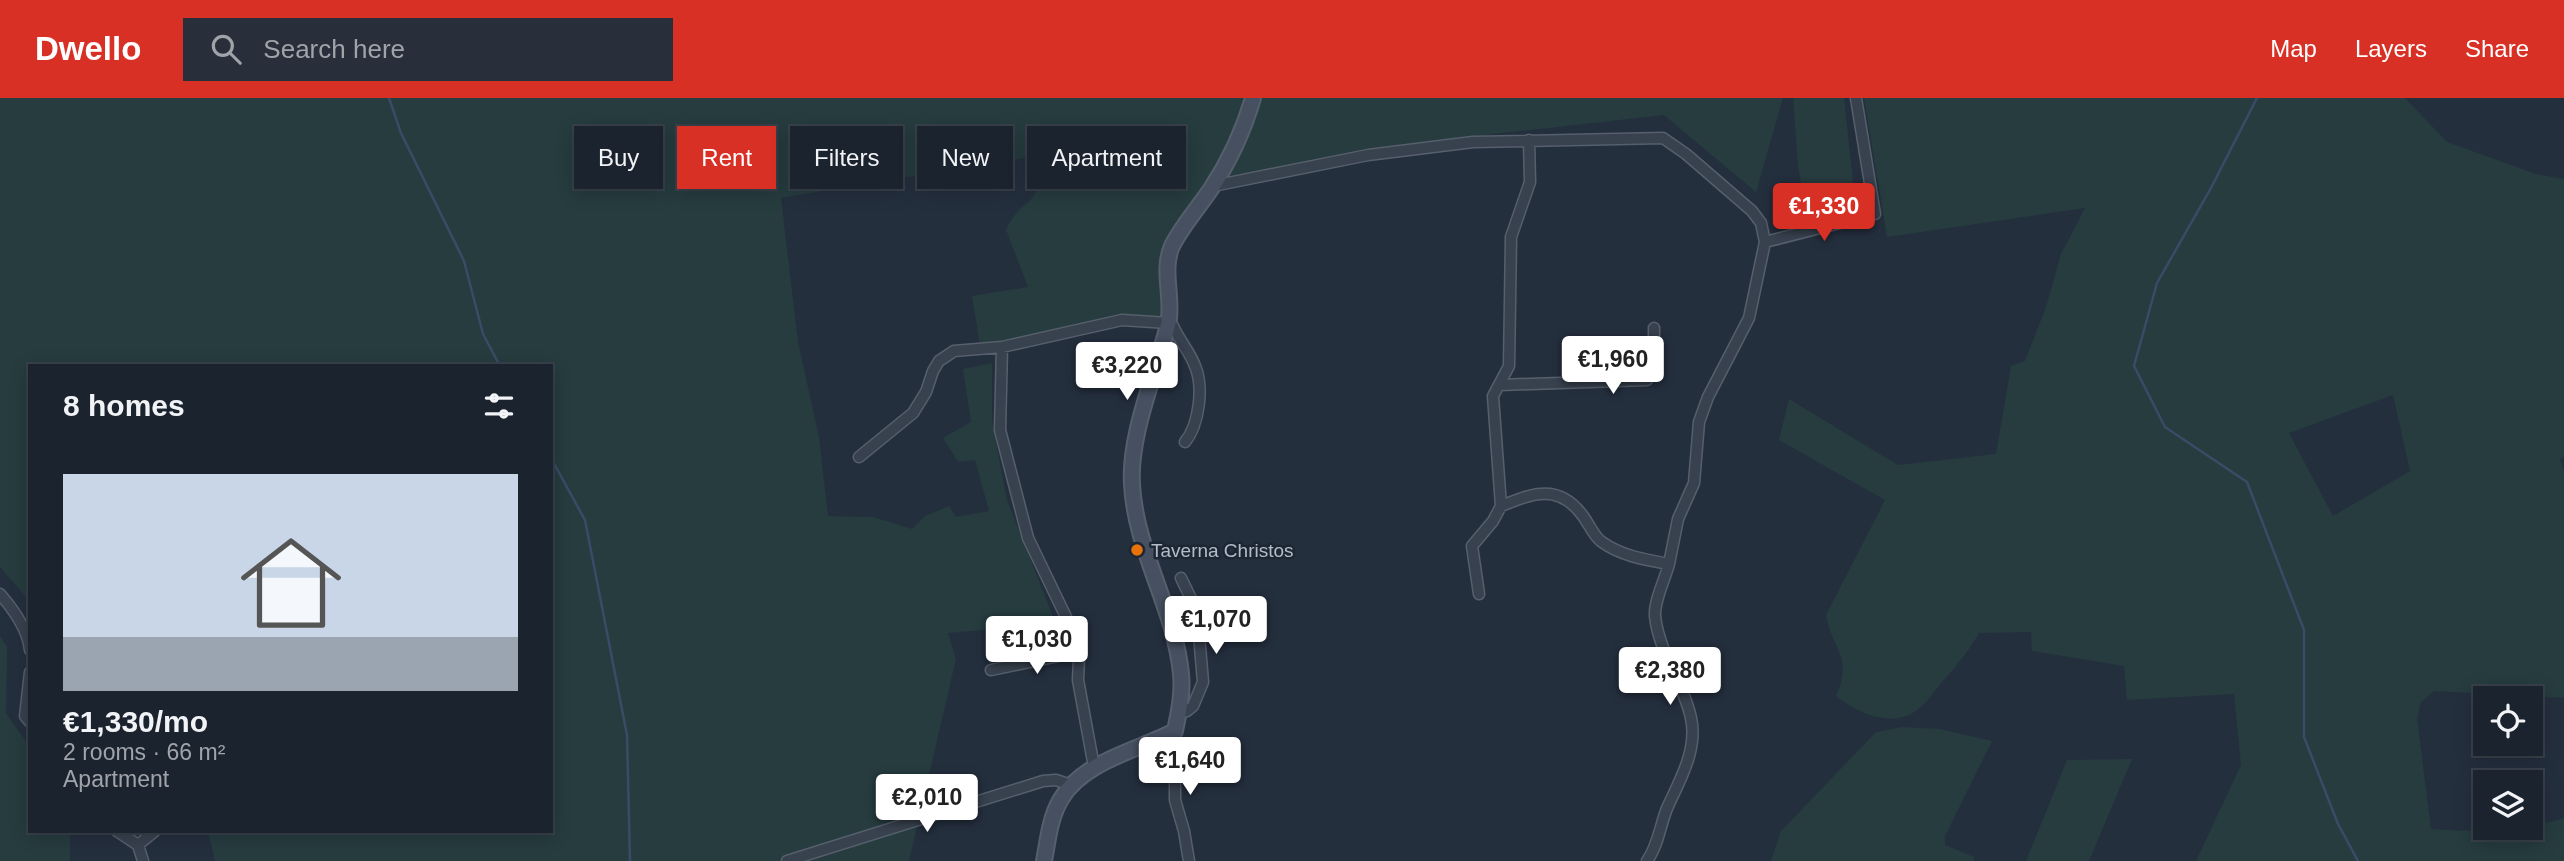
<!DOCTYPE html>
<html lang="en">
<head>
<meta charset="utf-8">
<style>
	:root { --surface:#1b232e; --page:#282f3a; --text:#f1f3f6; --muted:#a0a4aa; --line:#39404a; --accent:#d93025 }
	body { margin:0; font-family:Arial,sans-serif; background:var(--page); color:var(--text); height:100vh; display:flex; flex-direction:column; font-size:26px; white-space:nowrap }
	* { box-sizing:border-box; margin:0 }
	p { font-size:23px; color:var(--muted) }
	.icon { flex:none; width:38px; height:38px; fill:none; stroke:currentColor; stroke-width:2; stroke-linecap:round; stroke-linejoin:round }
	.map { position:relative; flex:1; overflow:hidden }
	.drawer { position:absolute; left:28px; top:266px; width:525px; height:469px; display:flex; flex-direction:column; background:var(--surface); border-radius:0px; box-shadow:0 4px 18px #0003,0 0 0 2px var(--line) }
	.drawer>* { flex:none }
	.hud { position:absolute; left:574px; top:28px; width:665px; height:63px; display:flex; gap:14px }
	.fabs { position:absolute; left:2473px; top:588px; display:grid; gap:14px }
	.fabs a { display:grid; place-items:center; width:70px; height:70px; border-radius:0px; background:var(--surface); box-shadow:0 4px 18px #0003,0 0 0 2px var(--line); font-size:35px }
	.price { position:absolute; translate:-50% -60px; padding:0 16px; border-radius:7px; background:#fff; color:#222; font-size:23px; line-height:46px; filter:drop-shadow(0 2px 4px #0008) }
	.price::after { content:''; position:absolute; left:50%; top:42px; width:21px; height:16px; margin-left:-10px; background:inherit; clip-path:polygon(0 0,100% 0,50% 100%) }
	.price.selected { background:var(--accent); color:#fff }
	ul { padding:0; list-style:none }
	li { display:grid; align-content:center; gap:14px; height:371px; padding:0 35px }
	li+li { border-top:2px solid var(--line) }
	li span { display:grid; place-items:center; height:217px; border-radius:0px; color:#555 }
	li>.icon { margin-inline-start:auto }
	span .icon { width:126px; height:126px; fill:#fffc; stroke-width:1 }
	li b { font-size:30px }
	h2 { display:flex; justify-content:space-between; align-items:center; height:84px; padding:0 35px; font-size:30px }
	.tag { padding:0 24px; border-radius:0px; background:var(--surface); box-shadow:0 4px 18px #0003,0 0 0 2px var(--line); font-size:24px; line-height:63px }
	.tag.selected { background:var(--accent); color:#fff }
	header { display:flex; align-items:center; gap:42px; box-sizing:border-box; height:98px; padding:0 35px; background:var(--accent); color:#fff }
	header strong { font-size:33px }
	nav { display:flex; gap:38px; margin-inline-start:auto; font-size:24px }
	.search { width:490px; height:63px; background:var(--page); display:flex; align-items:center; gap:18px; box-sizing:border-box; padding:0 24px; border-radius:0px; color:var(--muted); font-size:26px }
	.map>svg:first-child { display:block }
	.green { fill:#263c3f; fill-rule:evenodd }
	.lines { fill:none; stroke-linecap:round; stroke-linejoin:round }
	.stream { stroke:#394c67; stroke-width:2.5 }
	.street-casing { stroke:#565f6c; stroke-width:13 }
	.secondary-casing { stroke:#565f6c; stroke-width:18 }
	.street { stroke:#38414e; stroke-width:10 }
	.secondary { stroke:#465061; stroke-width:14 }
	.food-dot { fill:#e8710a; stroke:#1d2633; stroke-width:2.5 }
	.labels { text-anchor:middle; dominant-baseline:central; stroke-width:5; stroke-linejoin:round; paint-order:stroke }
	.poi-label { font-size:19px; fill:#b4bcc9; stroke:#1d2633; text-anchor:start }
</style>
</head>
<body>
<header>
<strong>Dwello</strong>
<div class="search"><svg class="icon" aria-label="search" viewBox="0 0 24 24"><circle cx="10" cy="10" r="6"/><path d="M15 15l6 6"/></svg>Search here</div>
<nav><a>Map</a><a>Layers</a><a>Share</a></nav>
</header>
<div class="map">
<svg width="2564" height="763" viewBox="0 0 2564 763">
	<rect width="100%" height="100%" fill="#242f3e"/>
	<path class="green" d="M0 0H1783L1756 94 1664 17 1369 50 1208 85 1162 164 1161 221 980 248 972 198 1028 189 1006 132C1023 94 1045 114 1036 58L781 100 798 244 819 339 828 418 873 419 912 431 925 418 949 408 956 419 989 413 975 362 958 364 943 340 971 324 963 271 992 265V323L1007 402 1056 526 948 535 956 561 909 763H215L208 733H551V268H30V504L0 469Z
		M1793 0H1844L1856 112 1807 119 1798 68Z
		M1864 0H2405L2447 44 2536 76 2564 81V359L2560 361 2564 374V600L2434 593 2421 604 2417 620 2431 731C2476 734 2522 734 2564 720V763H2196L2241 667 2234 596 2127 602 2124 568 2032 553 2031 534 1979 535C1969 553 1957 567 1943 583 1935 592 1927 605 1917 612 1893 631 1857 615 1836 598 1854 557 1832 553 1826 517L1885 402 1779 342 1789 301 1898 367 1996 356 2011 268 2025 263 2046 209 2061 156 2085 110 1887 139ZM2393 297 2410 373 2333 418 2289 335Z
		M0 538 7 549 6 615 30 649V733H70V763H0Z
		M1902 629 1939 631 1992 643 1945 738V747L1974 759V763H1771L1781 733 1876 634Z
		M2132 661 2089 763H2026L2067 662Z"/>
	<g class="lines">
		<path class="stream" d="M389 0 401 35 464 163 483 236 500 268
			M2257 0 2211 90 2157 185 2134 268 2165 329 2247 384 2304 532V639L2338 726 2358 763
			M551 360 585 422 627 637 630 763"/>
		<defs>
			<path id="street" d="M1213 88 1368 57 1473 44 1663 40 1686 56 1752 113 1761 125 1765 144 1749 220 1708 299 1699 324 1694 385 1678 421 1669 466C1647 462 1621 458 1602 444 1594 439 1589 426 1583 418 1559 385 1533 395 1501 408
				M1765 144 1875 116 1856 0
				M1002 249 1000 332 1028 440 1066 519 1079 559 1078 582 1094 669
				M1500 287 1647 282 1654 273V230
				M859 359 913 315 926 294 933 273 939 263 954 253 1002 249 1122 222 1168 225 1173 228C1179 242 1190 254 1195 268 1204 289 1199 327 1185 344
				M0 496C13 511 28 532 30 552
				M1479 496 1472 448 1493 423 1501 408 1493 298 1509 268 1511 139 1530 84 1529 42
				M991 572 1078 554
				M30 574 25 618 30 624
				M1179 614 1187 613 1193 608 1203 584 1197 513 1181 480
				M1175 633V702L1184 733 1189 763
				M117 733 138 747 143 763
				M138 747 155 733
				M787 763 1043 683 1056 682 1071 687
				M1647 763C1659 746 1660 726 1668 708 1680 682 1698 651 1691 620 1684 586 1659 555 1655 518 1654 503 1665 481 1669 466"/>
			<path id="secondary" d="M1044 763C1048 742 1050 719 1061 701 1083 663 1139 652 1175 633 1179 614 1183 595 1181 576 1175 511 1135 452 1132 386 1129 336 1156 275 1168 227 1174 201 1161 173 1172 148 1182 128 1198 110 1211 91 1228 65 1244 31 1253 0"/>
		</defs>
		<use href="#street" class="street-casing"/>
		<use href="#secondary" class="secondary-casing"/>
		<use href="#street" class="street"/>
		<use href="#secondary" class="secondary"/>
	</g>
	<circle class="food-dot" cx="1137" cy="452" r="7"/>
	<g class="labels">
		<g class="poi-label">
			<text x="1151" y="452">Taverna Christos</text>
		</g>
	</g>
</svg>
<div class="fabs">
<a><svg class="icon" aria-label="locate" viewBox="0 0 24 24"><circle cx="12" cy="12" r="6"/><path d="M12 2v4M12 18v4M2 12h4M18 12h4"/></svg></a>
<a><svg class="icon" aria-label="layers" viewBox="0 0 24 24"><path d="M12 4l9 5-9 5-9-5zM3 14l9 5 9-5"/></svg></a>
</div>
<b class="price selected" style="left:1824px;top:145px">€1,330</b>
<b class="price" style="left:1613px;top:298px">€1,960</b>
<b class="price" style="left:1127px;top:304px">€3,220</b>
<b class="price" style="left:1216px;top:558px">€1,070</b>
<b class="price" style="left:1037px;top:578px">€1,030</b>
<b class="price" style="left:1670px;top:609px">€2,380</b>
<b class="price" style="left:1190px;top:699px">€1,640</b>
<b class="price" style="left:927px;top:736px">€2,010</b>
<div class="hud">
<a class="tag">Buy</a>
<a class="tag selected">Rent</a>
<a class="tag">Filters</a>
<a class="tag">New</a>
<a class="tag">Apartment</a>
</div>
<section class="drawer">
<h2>8 homes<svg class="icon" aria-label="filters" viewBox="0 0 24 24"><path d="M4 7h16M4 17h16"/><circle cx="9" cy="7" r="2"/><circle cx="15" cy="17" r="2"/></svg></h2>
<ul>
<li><span style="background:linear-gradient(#c9d6e8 75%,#9aa5b1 0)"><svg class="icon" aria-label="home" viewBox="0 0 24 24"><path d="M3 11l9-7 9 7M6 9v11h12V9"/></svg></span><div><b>€1,330/mo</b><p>2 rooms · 66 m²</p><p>Apartment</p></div></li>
</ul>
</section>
</div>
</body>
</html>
